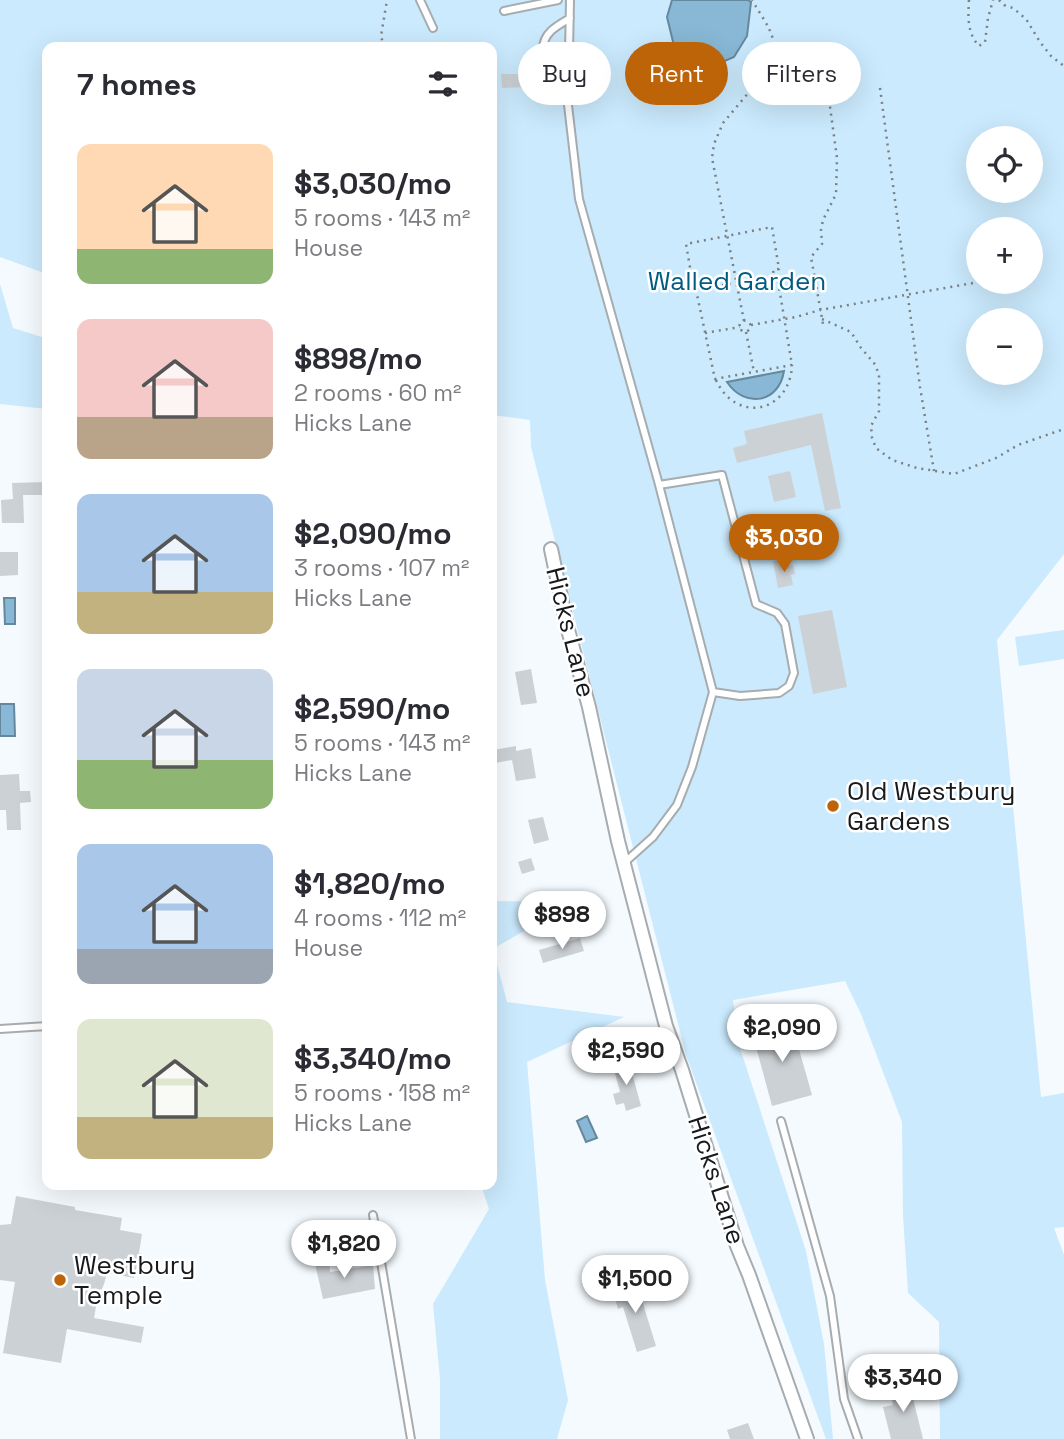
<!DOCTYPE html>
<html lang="en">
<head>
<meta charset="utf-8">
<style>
	:root { --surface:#fff; --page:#f7f7f7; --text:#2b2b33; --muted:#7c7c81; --accent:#bd6308 }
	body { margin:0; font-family:"Space Grotesk",sans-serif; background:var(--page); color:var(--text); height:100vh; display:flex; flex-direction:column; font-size:26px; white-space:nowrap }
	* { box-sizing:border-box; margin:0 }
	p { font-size:23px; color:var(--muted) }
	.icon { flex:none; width:38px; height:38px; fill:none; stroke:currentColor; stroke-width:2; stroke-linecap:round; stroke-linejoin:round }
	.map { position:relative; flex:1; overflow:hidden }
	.details { position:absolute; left:42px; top:42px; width:455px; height:1148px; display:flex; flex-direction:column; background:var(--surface); border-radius:14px; box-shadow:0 7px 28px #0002 }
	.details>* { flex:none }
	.banner { position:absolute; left:518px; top:42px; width:441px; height:63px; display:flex; gap:14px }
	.buttons { position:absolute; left:966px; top:126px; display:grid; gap:14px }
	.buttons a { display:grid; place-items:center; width:77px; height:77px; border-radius:50%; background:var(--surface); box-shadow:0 7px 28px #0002; font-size:35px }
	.price { position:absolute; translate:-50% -60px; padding:0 16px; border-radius:24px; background:#fff; color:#222; font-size:23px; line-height:46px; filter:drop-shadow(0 2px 4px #0008) }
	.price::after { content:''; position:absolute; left:50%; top:42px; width:21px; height:16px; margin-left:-10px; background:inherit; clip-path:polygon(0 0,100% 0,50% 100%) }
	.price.current { background:var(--accent); color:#fff }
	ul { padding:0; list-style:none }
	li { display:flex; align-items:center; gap:21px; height:175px; padding:0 35px }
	li span { display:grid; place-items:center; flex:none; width:196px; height:140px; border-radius:14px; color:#555 }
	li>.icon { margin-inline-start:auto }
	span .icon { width:84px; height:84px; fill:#fffc; stroke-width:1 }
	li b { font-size:30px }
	h2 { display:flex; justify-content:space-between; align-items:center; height:84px; padding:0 35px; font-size:30px }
	.pill { padding:0 24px; border-radius:32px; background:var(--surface); box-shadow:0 7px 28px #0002; font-size:24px; line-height:63px }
	.pill.current { background:var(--accent); color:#fff }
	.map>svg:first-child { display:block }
	.green { fill:#cbeafd; fill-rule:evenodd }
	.water { fill:#88b8d5; stroke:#66889d; stroke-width:2 }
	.building { fill:#ccd1d5 }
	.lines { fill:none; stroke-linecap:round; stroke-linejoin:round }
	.service-casing { stroke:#a6acaf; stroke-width:10 }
	.minor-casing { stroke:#a6acaf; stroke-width:16 }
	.path { stroke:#7c8083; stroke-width:2.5; stroke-dasharray:2 5; stroke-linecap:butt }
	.service { stroke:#fff; stroke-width:6 }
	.minor { stroke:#fff; stroke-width:12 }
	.poi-dot { fill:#bd6308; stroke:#fff; stroke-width:2.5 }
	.labels { text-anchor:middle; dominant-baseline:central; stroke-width:5; stroke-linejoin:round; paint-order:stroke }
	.park-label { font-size:26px; fill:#025c82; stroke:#fff }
	.street-label { font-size:26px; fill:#17191b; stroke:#fff }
	.poi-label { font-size:26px; fill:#17191b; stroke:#fff; text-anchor:start }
</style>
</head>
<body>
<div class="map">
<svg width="1064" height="1439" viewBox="0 0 1064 1439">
	<rect width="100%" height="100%" fill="#f4fafe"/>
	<path class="green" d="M0 0H1064V554L997 640 1041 1097 1064 1093V1227L1054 1228 1064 1255V1439H940L939 1322 908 1293 903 1215 902 1122 861 1014 845 981 733 1000 739 1045 806 1251 824 1344 833 1439H826L686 1055 531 447 530 420 492 415V47H47V274L0 257ZM978 138H1031V191H978ZM978 229H1031V282H978ZM978 320H1031V373H978Z
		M0 284 13 328 45 338 47 337V409L0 404Z
		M1064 630V659L1019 666 1015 637Z
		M492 901 573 902 493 949 507 1002 624 1017 527 1062 545 1280 568 1400 557 1439H440V1379L433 1304 489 1209 481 1185H492Z"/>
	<path class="water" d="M672 0H748L751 2 747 36 734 57 713 66 692 67 677 58 667 17Z
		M784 371C779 403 745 409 727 382Z
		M4 598H15V624H5Z
		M0 704H14L15 736H0Z
		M587 1116 597 1138 586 1142 577 1121Z"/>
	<path class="building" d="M501 74H532V87L502 88Z
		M822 413 841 508 825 511 811 445 737 463 733 448 747 444 744 431Z
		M790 471 796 497 774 502 768 476Z
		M47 482V495H23L24 523H2L1 500 13 499 12 483Z
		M0 552H18V575L0 576Z
		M784 560 786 566 793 565 795 574 791 575 793 585 778 588 773 561Z
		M832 610 847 687 813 694 798 616Z
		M531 669 537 703 521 705 515 672Z
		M516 746V751L531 748 536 778 516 781 512 760 495 763 493 750Z
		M19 774 20 791H30L31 802 20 803 21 830H7L6 810H0V775Z
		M543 817 549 840 534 844 528 820Z
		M531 858 535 870 522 874 518 862Z
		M580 938 584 951 543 963 539 950Z
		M791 1021 812 1095 772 1106 752 1032Z
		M629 1062 641 1106 626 1111 624 1103 616 1105 613 1094 620 1092 613 1066Z
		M16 1196 75 1207V1210L122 1218 120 1230 142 1234 139 1253H142L139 1265 137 1264 134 1278 107 1273 104 1284 102 1289 99 1290 94 1318 144 1327 141 1343 67 1329 61 1363 3 1353 15 1282 0 1280V1225L11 1224Z
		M329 1258 330 1272 373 1265 375 1289 323 1299 314 1259Z
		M636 1281 656 1346 637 1352 623 1307 618 1309 612 1288Z
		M909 1382 923 1439H891L883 1407 893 1405 889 1387Z
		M748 1423 754 1439H730L727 1430Z"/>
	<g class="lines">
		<defs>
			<path id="service" d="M420 0 433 28
				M570 0 568 105 579 199 658 481 713 692 692 767 677 805 653 837 624 863
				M504 11 558 0
				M568 92C560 88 551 83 547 74 540 62 540 41 551 31 556 26 564 22 570 18
				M659 485 722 475 756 604 777 613 785 624 794 673 789 686 779 693 740 696 713 692
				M0 1029 47 1026
				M781 1121 830 1296 844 1399 858 1439
				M373 1215 411 1439"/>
			<path id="minor" d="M551 549 567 626 589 707 618 841 666 1026 682 1070 737 1246 749 1275 807 1439"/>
		</defs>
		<use href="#service" class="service-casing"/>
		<use href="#minor" class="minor-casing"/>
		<path class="path" d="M969 0C968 16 967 33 979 46L985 42 988 18 993 0
			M999 0 1004 5 1013 8 1026 19 1040 42 1051 56 1064 66
			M384 47 381 36 387 0
			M776 60 792 64 814 79 828 92 837 158 836 194 823 220 821 230 822 244 811 257 823 324
			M880 88 920 387 934 471
			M777 275 792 365 715 379 696 290Z
			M699 289 698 284 693 285 686 244 772 227 779 269 773 270 774 276
			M822 319 851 332 861 348 874 363 879 374V411L871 426 872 438 876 448 892 460 917 468 954 474 996 458 1018 445 1064 429
			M739.5 326a5.5 5.5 0 1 1 11 0a5.5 5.5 0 1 1-11 0Z
			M744 321 712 158 714 144 723 123 776 60C775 32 766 24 752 0
			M751 325 796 317 820 310 979 282
			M746 332 754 372
			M705 333 740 327
			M716 380C736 424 790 413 792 365"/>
		<use href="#service" class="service"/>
		<use href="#minor" class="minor"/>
	</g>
	<g class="poi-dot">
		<circle cx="833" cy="806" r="7"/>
		<circle cx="60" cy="1280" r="7"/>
	</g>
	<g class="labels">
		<g class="park-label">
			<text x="737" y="281">Walled Garden</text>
		</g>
		<g class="street-label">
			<text transform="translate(571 632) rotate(76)">Hicks Lane</text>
			<text transform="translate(717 1180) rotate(72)">Hicks Lane</text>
		</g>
		<g class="poi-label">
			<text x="847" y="791">Old Westbury<tspan x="847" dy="30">Gardens</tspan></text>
			<text x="74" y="1265">Westbury<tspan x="74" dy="30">Temple</tspan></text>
		</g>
	</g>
</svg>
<div class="buttons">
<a><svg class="icon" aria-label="locate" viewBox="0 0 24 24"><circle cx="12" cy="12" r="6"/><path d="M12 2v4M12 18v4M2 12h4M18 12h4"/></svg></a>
<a>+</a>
<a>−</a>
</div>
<b class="price current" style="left:784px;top:574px">$3,030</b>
<b class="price" style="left:562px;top:951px">$898</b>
<b class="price" style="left:782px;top:1064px">$2,090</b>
<b class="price" style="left:626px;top:1087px">$2,590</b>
<b class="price" style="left:344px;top:1280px">$1,820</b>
<b class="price" style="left:635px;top:1315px">$1,500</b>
<b class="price" style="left:903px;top:1414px">$3,340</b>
<div class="banner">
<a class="pill">Buy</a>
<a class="pill current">Rent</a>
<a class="pill">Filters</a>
</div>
<section class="details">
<h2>7 homes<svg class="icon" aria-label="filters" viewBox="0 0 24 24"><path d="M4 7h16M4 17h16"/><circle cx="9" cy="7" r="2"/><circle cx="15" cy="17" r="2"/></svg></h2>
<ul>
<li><span style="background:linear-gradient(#ffd9b3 75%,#8fb573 0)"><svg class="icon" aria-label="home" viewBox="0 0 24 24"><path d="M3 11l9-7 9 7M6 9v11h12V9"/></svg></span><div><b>$3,030/mo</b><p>5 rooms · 143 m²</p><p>House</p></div></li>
<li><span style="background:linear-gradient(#f6c9c9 70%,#b9a48a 0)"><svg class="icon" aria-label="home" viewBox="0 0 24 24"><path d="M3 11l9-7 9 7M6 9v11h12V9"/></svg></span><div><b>$898/mo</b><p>2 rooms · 60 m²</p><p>Hicks Lane</p></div></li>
<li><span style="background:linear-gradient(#a9c7e8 70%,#c2b280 0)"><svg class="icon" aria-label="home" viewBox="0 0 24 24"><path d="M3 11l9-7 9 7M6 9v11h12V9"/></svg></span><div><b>$2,090/mo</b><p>3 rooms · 107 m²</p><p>Hicks Lane</p></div></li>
<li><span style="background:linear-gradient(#c9d6e8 65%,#8fb573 0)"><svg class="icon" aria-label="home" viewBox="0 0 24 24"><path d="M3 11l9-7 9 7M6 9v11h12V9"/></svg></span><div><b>$2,590/mo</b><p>5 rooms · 143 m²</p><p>Hicks Lane</p></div></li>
<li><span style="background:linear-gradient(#a9c7e8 75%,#9aa5b1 0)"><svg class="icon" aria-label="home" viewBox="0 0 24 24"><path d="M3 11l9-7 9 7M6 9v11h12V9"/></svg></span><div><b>$1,820/mo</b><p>4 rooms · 112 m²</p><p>House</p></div></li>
<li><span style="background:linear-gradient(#dfe7d0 70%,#c2b280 0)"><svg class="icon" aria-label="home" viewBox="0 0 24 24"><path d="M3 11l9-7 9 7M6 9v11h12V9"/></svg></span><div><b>$3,340/mo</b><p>5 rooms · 158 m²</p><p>Hicks Lane</p></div></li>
</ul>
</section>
</div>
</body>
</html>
